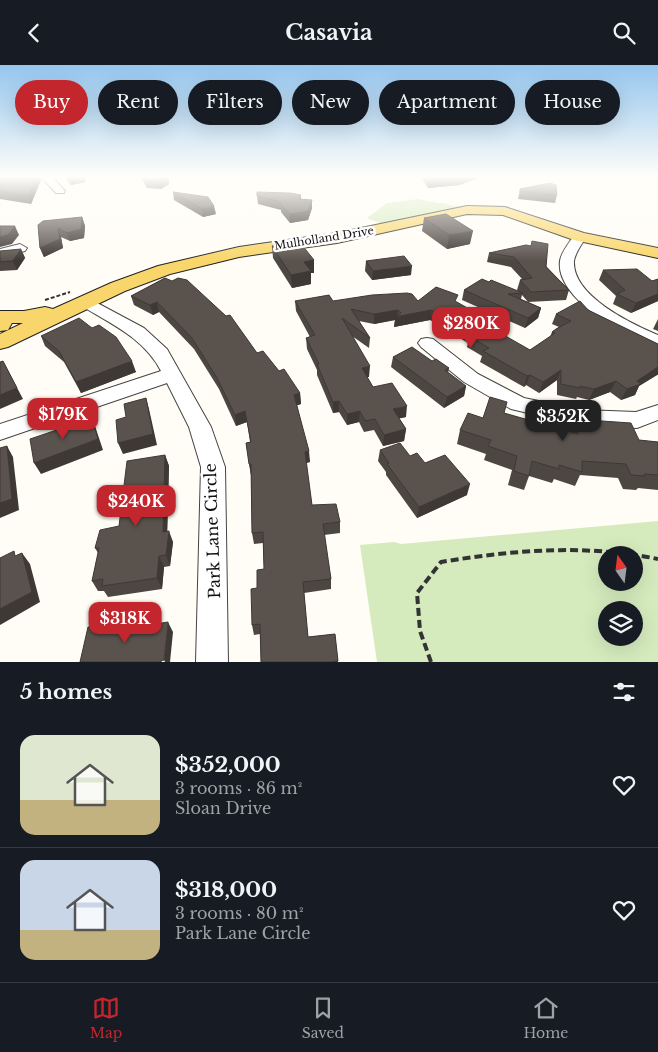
<!DOCTYPE html>
<html lang="en">
<head>
<meta charset="utf-8">
<style>
	:root { --surface:#171b24; --page:#20242c; --text:#f1f3f6; --muted:#9ea1a6; --line:#363941; --accent:#c4262e }
	body { margin:0; font-family:"Libre Baskerville",serif; background:var(--page); color:var(--text); height:100vh; display:flex; flex-direction:column; font-size:19px; white-space:nowrap }
	* { box-sizing:border-box; margin:0 }
	p { font-size:16px; color:var(--muted) }
	.icon { flex:none; width:28px; height:28px; fill:none; stroke:currentColor; stroke-width:2; stroke-linecap:round; stroke-linejoin:round }
	.map { position:relative; height:597px; overflow:hidden }
	.details { display:flex; flex-direction:column; background:var(--surface); flex:1 }
	.details>* { flex:none }
	.banner { position:absolute; left:15px; top:15px; width:629px; height:45px; display:flex; gap:10px }
	.needle { width:32px; rotate:346deg }
	.controls { position:absolute; left:598px; top:481px; display:grid; gap:10px }
	.controls a { display:grid; place-items:center; width:45px; height:45px; border-radius:50%; background:var(--surface); box-shadow:0 5px 20px #0002; font-size:25px }
	.price { position:absolute; translate:-50% -42px; padding:0 11px; border-radius:10px; background:var(--accent); color:#fff; font-size:16px; line-height:32px; filter:drop-shadow(0 1px 2px #0008) }
	.price::after { content:''; position:absolute; left:50%; top:30px; width:15px; height:11px; margin-left:-8px; background:inherit; clip-path:polygon(0 0,100% 0,50% 100%) }
	.price.active { background:#222; color:#fff }
	ul { padding:0; list-style:none }
	li { display:flex; align-items:center; gap:15px; height:125px; padding:0 20px }
	li+li { border-top:1px solid var(--line) }
	li span { display:grid; place-items:center; flex:none; width:140px; height:100px; border-radius:15px; color:#555 }
	li>.icon { margin-inline-start:auto }
	span .icon { width:60px; height:60px; fill:#fffc; stroke-width:1 }
	li b { font-size:21px }
	h2 { display:flex; justify-content:space-between; align-items:center; height:60px; padding:0 20px; font-size:21px }
	.tag { padding:0 18px; border-radius:22px; background:var(--surface); box-shadow:0 5px 20px #0002; font-size:18px; line-height:45px }
	.tag.active { background:var(--accent); color:#fff }
	header { display:flex; justify-content:space-between; align-items:center; height:65px; padding:0 20px; background:var(--surface); font-size:22px; font-weight:800 }
	.dock { display:flex; justify-content:space-around; align-items:center; height:70px; border-top:1px solid var(--line); background:var(--surface); font-size:14px; color:var(--muted) }
	.dock a { display:grid; justify-items:center; gap:2px }
	.dock .active { color:var(--accent) }
	.map>svg:first-child { display:block }
	.green { fill:#d5ebbd; fill-rule:evenodd }
	.lines { fill:none; stroke-linecap:round; stroke-linejoin:round }
	.minor-casing { stroke:#444; stroke-width:2 }
	.major-casing { stroke:#222; stroke-width:2 }
	.path-far1 { stroke:#333; stroke-width:2; stroke-dasharray:4 2; stroke-linecap:butt }
	.path { stroke:#333; stroke-width:4; stroke-dasharray:8 4; stroke-linecap:butt }
	.minor { fill:#fff; fill-rule:evenodd }
	.major { fill:#f9d66b; fill-rule:evenodd }
	.wall { fill:#4d4742; fill-rule:evenodd }
	.shaded-wall { fill:#3f3936 }
	.building { fill:#5a524d; stroke:#3f3936 }
	.labels { text-anchor:middle; dominant-baseline:central; stroke-width:5; stroke-linejoin:round; paint-order:stroke }
	.far-street-label { font-size:11px; fill:#111; stroke:#fff }
	.near-street-label { font-size:16px; fill:#111; stroke:#fff }
</style>
</head>
<body>
<header><svg class="icon" aria-label="back" viewBox="0 0 24 24"><path d="M15 5l-7 7 7 7"/></svg>Casavia<svg class="icon" aria-label="search" viewBox="0 0 24 24"><circle cx="10" cy="10" r="6"/><path d="M15 15l6 6"/></svg></header>
<div class="map">
<svg width="658" height="597" viewBox="0 0 658 597">
	<rect width="100%" height="100%" fill="#fffdf5"/>
	<path class="green" d="M419 134C432 138 444 137 457 142L382 159 367 153 387 138Z
		M658 456V597H377L360 480 394 477 401 479ZM606 490H634V518H606ZM606 545H634V572H606Z"/>
	<g class="lines">
		<defs>
			<path id="minor" d="M41 112H52L65 126 64 128H56Z
				M580 168 586 172C582 179 575 188 574 196 572 231 632 259 658 270V282C628 275 555 233 560 196 561 187 570 177 575 169Z
				M20 179 27 183 25 186 0 192V184Z
				M86 232 144 263 167 284 211 362 225 402 228 597H196L201 402 189 362 167 318 0 375V359L161 306C144 273 111 259 80 240L78 237 80 234Z
				M427 273 433 274 478 309 524 333 583 345 636 347 658 340V355L637 363 583 361 511 344 464 317 421 282 418 278 421 274Z"/>
			<path id="major" d="M467 141 505 142 584 168 658 183V193L574 175 503 150 467 149 337 178 239 192 170 209 125 226 8 282 0 284V269L23 258H12L8 265 0 266V246H24L45 242 53 244 111 218 158 201 239 182 337 168Z"/>
		</defs>
		<use href="#minor" class="minor-casing"/>
		<use href="#major" class="major-casing"/>
		<path class="path-far1" d="M45 235 70 227"/>
		<path class="path" d="M431 597 420 566 417 528 441 497C514 485 585 479 658 494"/>
		<use href="#minor" class="minor"/>
		<use href="#major" class="major"/>
	</g>
	<path class="wall" d="M0 112 41 115 31 139 0 134Z
		M64 112H84L86 117 71 120Z
		M141 112H168L169 119 161 124 147 123Z
		M421 112H477L476 114 459 120 428 123Z
		M520 124 557 130 555 138 518 134Z
		M173 127 216 149 203 152 174 135Z
		M301 130V134L312 143 308 155 290 158 281 147V145L258 139 257 131Z
		M82 152 85 161 84 173 70 176 61 172 63 183 44 192 40 183 38 160Z
		M424 153 470 179 447 184 422 166Z
		M526 180 569 225 566 235 528 237 541 243 538 253 525 263 462 235 464 225 489 217 518 226 517 225 520 215 522 214 511 202 487 197 489 188ZM522 230 528 237 521 234Z
		M272 181 288 182 314 195V208H311V219L292 223 273 193Z
		M21 184 25 193 17 205 0 206V186Z
		M366 196 411 210 372 215 365 206Z
		M603 205 652 216 658 214V236L631 248 613 239 616 231 599 215Z
		M165 213 279 306 300 328 301 339 297 340 310 397 306 398 312 440 340 457V468L324 470 331 514V524L304 528 308 572 335 569 338 597H261L260 569 254 570 252 560 257 523 264 504 263 478 254 479 252 468 251 410 246 378 250 377 247 357 236 361 219 324 194 284 159 247 153 250 134 240 131 231Z
		M295 236H418L457 237 506 272 530 285 550 272 552 267 559 262 552 259 556 249 588 245 658 279V310H657L639 321 635 330 621 335 610 327 589 335 577 332 576 334 557 330V315L539 328 526 320 524 322 480 297 482 291 467 282 468 278 430 255 394 262 395 255 374 259 359 256 370 273 369 283 352 271 369 312H367L373 322 406 352 399 353 406 364 404 376 383 381 374 365 364 367 359 357 347 360 339 347 333 348 317 310V305L307 284 306 273 310 272 296 246Z
		M658 254V266L653 264Z
		M92 263 136 307 81 328 64 297 45 281 41 271Z
		M393 292 432 296 449 303 448 308 466 321 464 331 444 343 391 302Z
		M504 348 568 366 573 354 639 375 658 377V425L638 423 636 425 623 424 618 413 580 410 575 421 554 414 552 418 529 411 524 425 508 420 512 405 484 395 486 389 457 379 460 365 483 353Z
		M380 385 410 391 425 398 467 430 417 453 386 410V407L378 396Z
		M165 390 169 401 167 466 173 477 170 501 164 502 162 524 108 532 104 526H98L92 516 98 488 95 483 119 461Z"/>
	<path class="shaded-wall" d="M37 112H40L41 115 31 139 28 131Z
		M68 112H84L86 117 71 120Z
		M168 112 169 119 161 124 159 117Z
		M462 112H477L476 114 459 120 428 123 429 115Z
		M312 135V143L308 155 290 158V149Z
		M214 141 216 149 203 152 202 144Z
		M82 152 85 161 84 173 70 176 67 168Z
		M15 161 19 170 12 179 0 182V172Z
		M58 163 61 172 63 183 44 192 40 183Z
		M473 166 470 179 447 184 449 170Z
		M21 184 25 193 17 205 13 196Z
		M314 195V208H311V219L292 223 291 210 304 197Z
		M412 201 411 210 372 215 373 206Z
		M658 229V236L631 248 636 238Z
		M157 237 159 247 153 250 150 240Z
		M541 243 538 253 525 263 528 253Z
		M398 245 397 252 431 245 430 255 394 262 395 255 374 259V249Z
		M508 266 505 276 502 269Z
		M3 296 23 334 0 344V330Z
		M132 296 136 307 81 328 76 317Z
		M370 301 369 312 361 313 362 303Z
		M658 302V308L657 310 639 321 635 330 621 335 627 324 637 316Z
		M561 305 557 315 539 328 543 317Z
		M530 310 526 320 524 322 527 311Z
		M616 316 610 327 589 335 594 324Z
		M466 321 464 331 444 343 447 332Z
		M300 328 301 339 295 341 294 330Z
		M146 333 149 344 157 380 123 389 118 378Z
		M339 336V347L333 348V337Z
		M407 341 406 352 392 355 393 344Z
		M245 346 247 357 236 361 235 350Z
		M360 346 359 357 347 360V349Z
		M92 353 96 364 103 385 41 409 34 398Z
		M406 364 404 376 383 381 384 370Z
		M7 381 13 392 19 445 0 453V438Z
		M309 386 310 397 305 398V387Z
		M165 390 169 401 167 478 163 467Z
		M249 399H251L253 410H251Z
		M470 419 467 430 417 453 419 442Z
		M169 466 173 477 170 501 166 490Z
		M22 488 30 499 40 537 0 560V544Z
		M159 491 164 502 162 524 157 513Z
		M168 557 173 567 170 597H165L164 595Z
		M116 560 122 570 115 566Z"/>
	<path class="building" d="M0 112H37L28 131 0 126Z
		M143 112H167L159 117 145 115Z
		M427 112H462L429 115Z
		M550 118 556 120 557 130 520 126V124Z
		M173 127 208 132 214 141 202 144Z
		M257 127 290 128 301 130 299 134 312 135 308 146 290 149 280 139 281 137 257 131Z
		M446 149 473 166 449 170 424 153Z
		M82 152 81 164 67 168 58 163 60 174 40 183 38 160 43 156Z
		M0 161H15L8 170 0 172Z
		M532 176 548 179 546 202 569 225 531 227 520 215 532 213 514 192 489 188 526 180 531 181Z
		M286 178 288 182 302 180 314 195 304 197 311 206 291 210 272 181Z
		M21 184 13 196 0 197V186Z
		M404 191 412 201 373 206 366 196Z
		M637 204 652 216 658 214V229L636 238 617 229 625 225 603 205Z
		M165 213 172 216 178 213 187 215 226 251 230 250 257 288 263 286 279 306 284 304 300 328 294 330 309 386 305 387 312 440 336 439 340 457 323 459 331 514 303 517 308 572 335 569 338 596 332 597H261L260 559 252 560 251 524 257 523V505L264 504 263 467 252 468 251 399H249L246 378 251 377 245 346 235 350 217 313 192 273 157 237 150 240 131 231Z
		M482 214 489 217 491 215 523 228 508 229 541 243 528 253 464 225Z
		M436 222 458 230 455 236 508 266 502 269 530 285 555 268 552 267 556 264 571 256 556 249 580 236 588 245 658 279V302L637 316 641 319 627 324 616 316 594 324 580 321V323L561 319V305L543 317 530 310 527 311 483 286 489 283 470 272 474 269 431 245 395 252 401 248 398 245 374 249 351 244 370 273 342 253 370 301 362 303 373 322 392 318 407 341 393 344 406 364 384 370 375 354 365 356 360 346 347 349 339 336 333 337 317 299H319L306 273 315 270 295 236 329 230 333 236 372 230 407 228 412 229 418 236Z
		M79 253 92 263 99 260 116 272 132 296 76 317 59 286 41 271Z
		M412 282 432 296 436 294 449 303 445 305 466 321 447 332 393 292Z
		M3 296 17 323 0 330V297Z
		M490 332 507 337 504 348 578 369 573 354 631 358 639 375 658 377V410L644 409 645 411 631 410 626 399 582 396V407L559 400V404L532 396 529 411 514 406 517 391 488 381 491 375 460 365 468 348 483 353Z
		M146 333 153 369 118 378 116 355 126 352 124 339Z
		M92 353 98 374 34 398 30 374Z
		M400 378 410 391 417 388 425 398 445 390 470 419 419 442 387 399 389 398 380 385Z
		M7 381 12 434 0 438V383Z
		M165 390 163 467 169 466 166 490 159 491 157 513 102 521 103 514 92 516 99 483H95L100 465 119 461 127 396Z
		M14 486 15 491 22 488 32 527 0 544V493Z
		M168 557 164 595 161 596V597H80L88 562 106 559 105 562 116 560 115 566Z"/>
	<linearGradient id="sky" x2="0" y2="1"><stop stop-color="#95c6ee"/><stop offset="0.57" stop-color="#fffefa"/><stop offset="1" stop-color="#fffefa" stop-opacity="0"/></linearGradient>
	<rect width="658" height="196" fill="url(#sky)"/>
	<g class="labels">
		<g class="far-street-label">
			<text transform="translate(324 173) rotate(-9)">Mulholland Drive</text>
		</g>
		<g class="near-street-label">
			<text transform="translate(212 466) rotate(-92)">Park Lane Circle</text>
		</g>
	</g>
</svg>
<div class="controls">
<a><svg class="needle" viewBox="-14 -14 28 28"><path d="M0-13l5 13h-10z" fill="#e53935"/><path d="M0 13l5-13h-10z" fill="#9ea1a6"/></svg></a>
<a><svg class="icon" aria-label="layers" viewBox="0 0 24 24"><path d="M12 4l9 5-9 5-9-5zM3 14l9 5 9-5"/></svg></a>
</div>
<b class="price" style="left:471px;top:284px">$280K</b>
<b class="price" style="left:63px;top:375px">$179K</b>
<b class="price active" style="left:563px;top:377px">$352K</b>
<b class="price" style="left:136px;top:462px">$240K</b>
<b class="price" style="left:125px;top:579px">$318K</b>
<div class="banner">
<a class="tag active">Buy</a>
<a class="tag">Rent</a>
<a class="tag">Filters</a>
<a class="tag">New</a>
<a class="tag">Apartment</a>
<a class="tag">House</a>
</div>
</div>
<section class="details">
<h2>5 homes<svg class="icon" aria-label="filters" viewBox="0 0 24 24"><path d="M4 7h16M4 17h16"/><circle cx="9" cy="7" r="2"/><circle cx="15" cy="17" r="2"/></svg></h2>
<ul>
<li><span style="background:linear-gradient(#dfe7d0 65%,#c2b280 0)"><svg class="icon" aria-label="home" viewBox="0 0 24 24"><path d="M3 11l9-7 9 7M6 9v11h12V9"/></svg></span><div><b>$352,000</b><p>3 rooms · 86 m²</p><p>Sloan Drive</p></div><svg class="icon" aria-label="heart" viewBox="0 0 24 24"><path d="M12 20l-8-8c-3-5 5-10 8-4 3-6 11-1 8 4z"/></svg></li>
<li><span style="background:linear-gradient(#c9d6e8 70%,#c2b280 0)"><svg class="icon" aria-label="home" viewBox="0 0 24 24"><path d="M3 11l9-7 9 7M6 9v11h12V9"/></svg></span><div><b>$318,000</b><p>3 rooms · 80 m²</p><p>Park Lane Circle</p></div><svg class="icon" aria-label="heart" viewBox="0 0 24 24"><path d="M12 20l-8-8c-3-5 5-10 8-4 3-6 11-1 8 4z"/></svg></li>
</ul>
</section>
<nav class="dock">
<a class="active"><svg class="icon" aria-label="map" viewBox="0 0 24 24"><path d="M3 6l6-2 6 2 6-2v14l-6 2-6-2-6 2zM9 4v14M15 6v14"/></svg>Map</a>
<a><svg class="icon" aria-label="saved" viewBox="0 0 24 24"><path d="M7 4h10v16l-5-4-5 4z"/></svg>Saved</a>
<a><svg class="icon" aria-label="home" viewBox="0 0 24 24"><path d="M3 11l9-7 9 7M6 9v11h12V9"/></svg>Home</a>
</nav>
</body>
</html>
